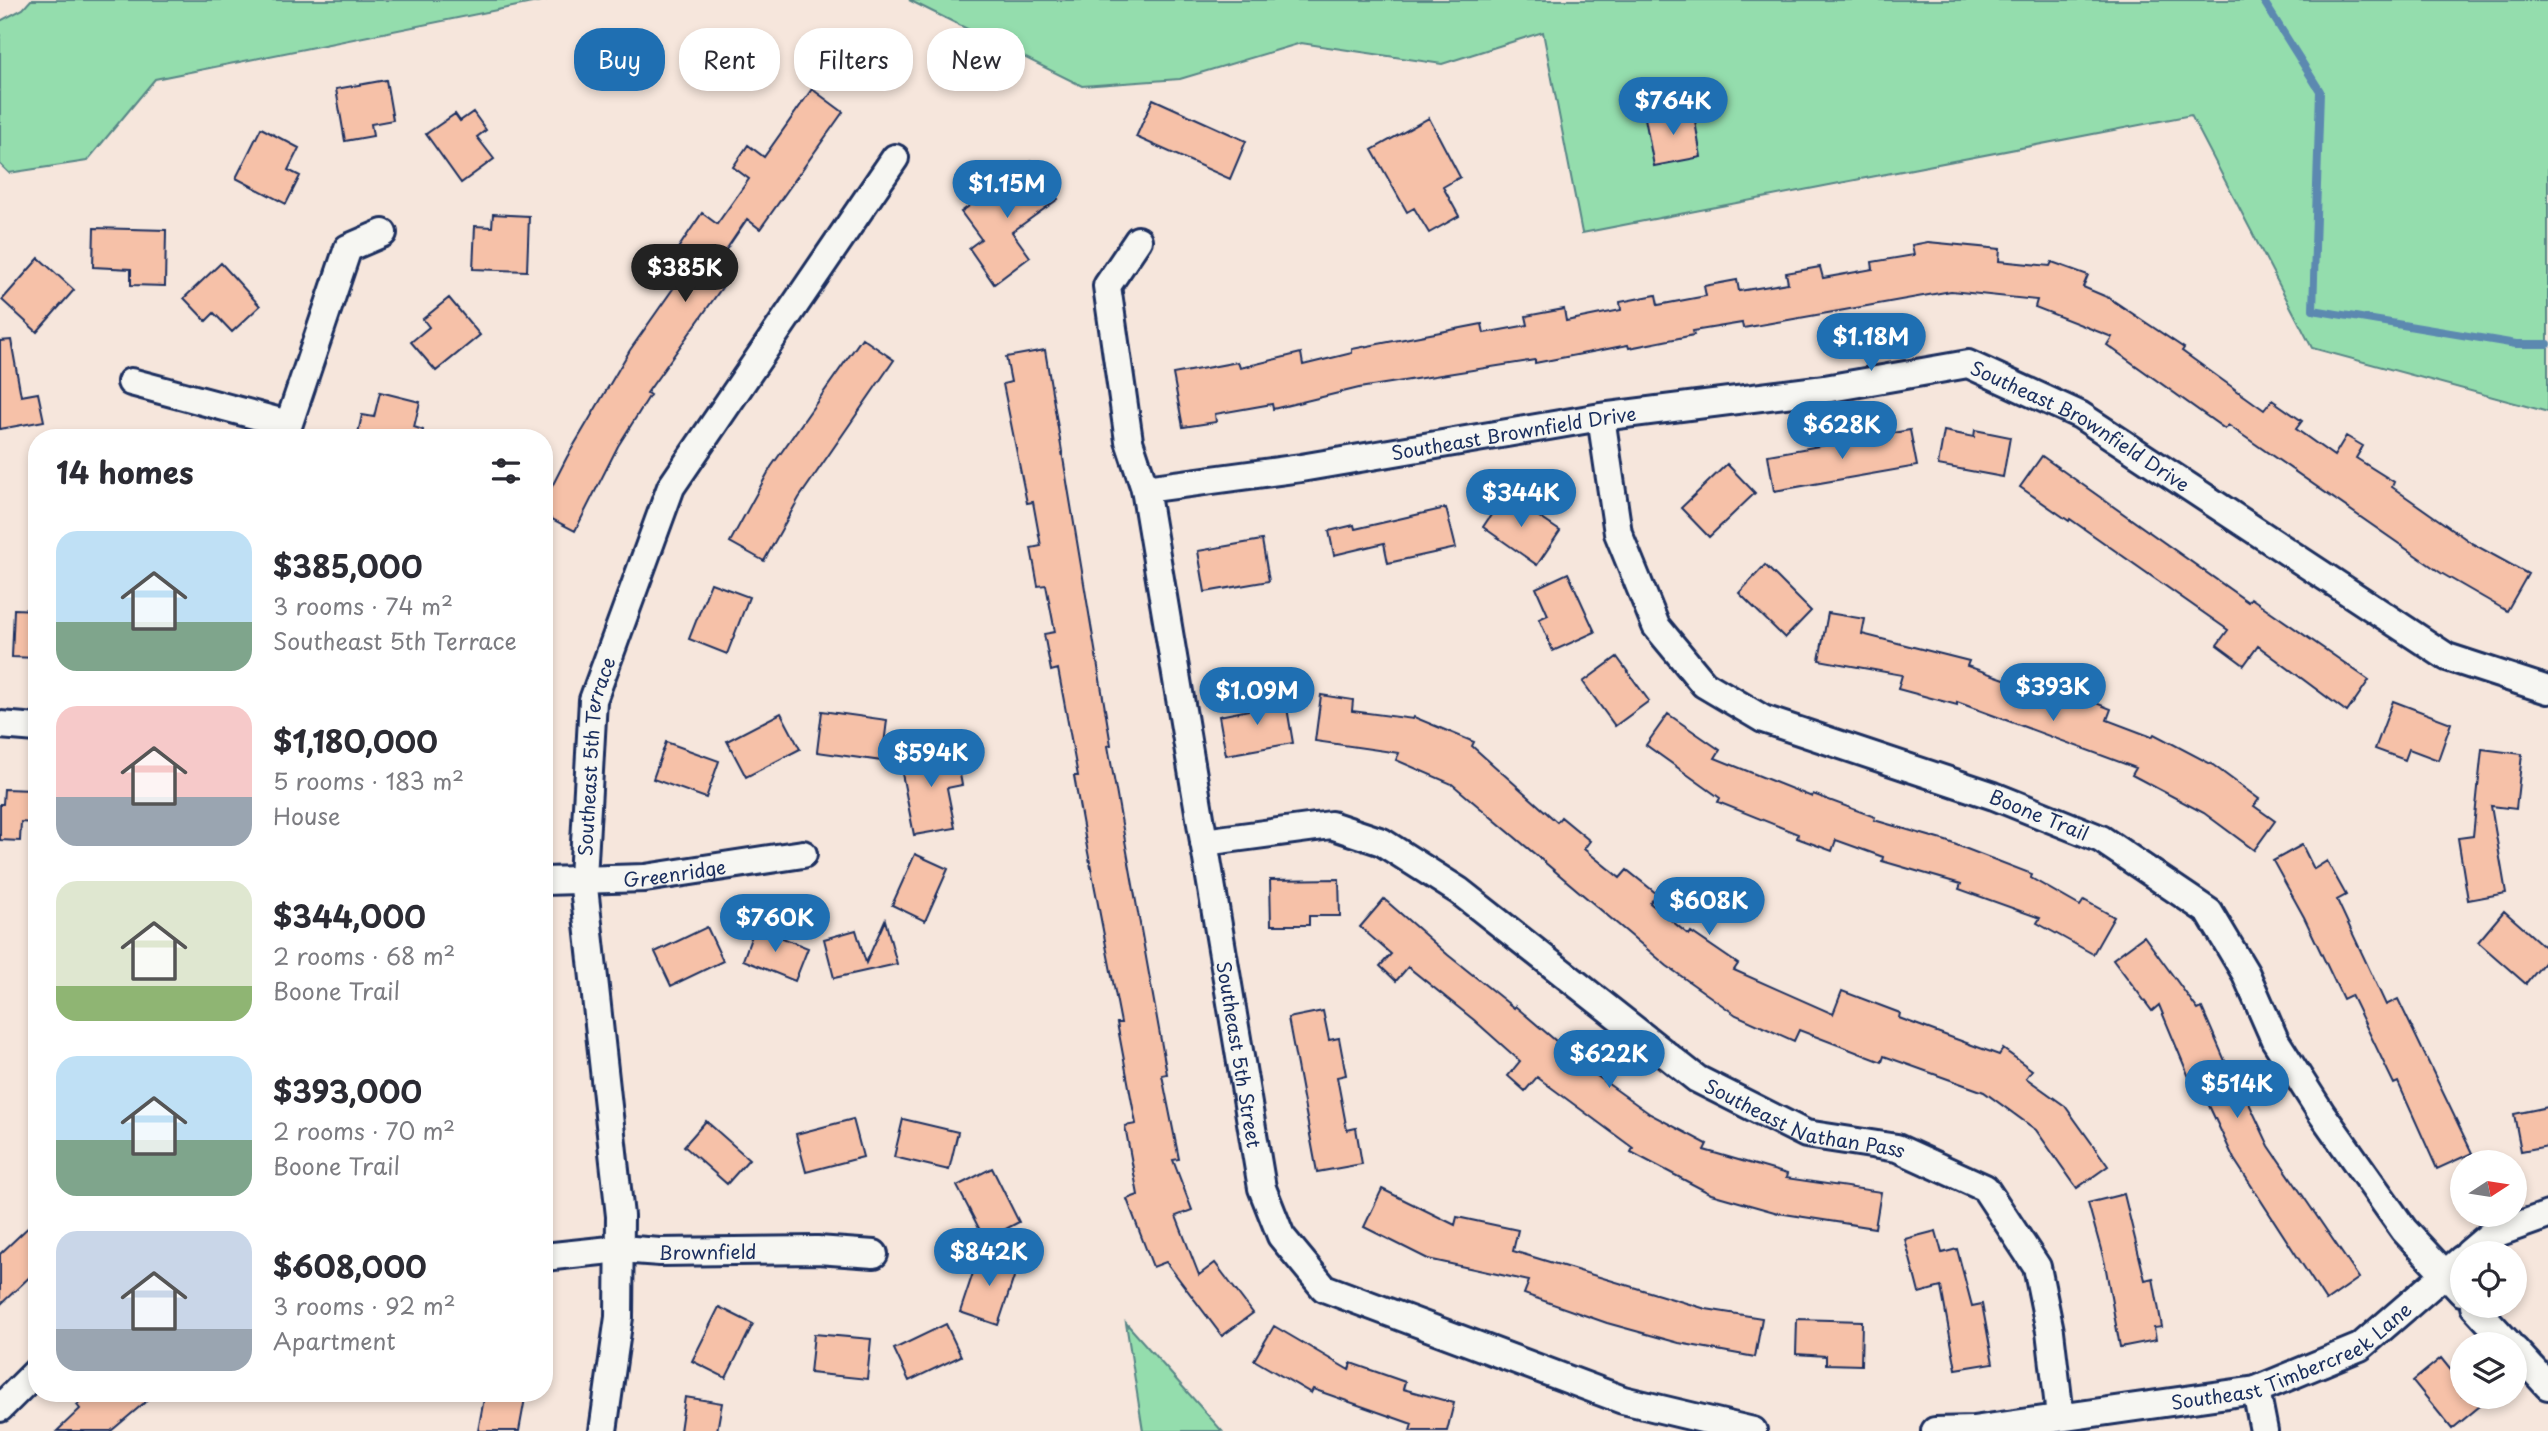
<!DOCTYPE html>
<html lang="en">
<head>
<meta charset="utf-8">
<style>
	:root { --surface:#fff; --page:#f7f7f7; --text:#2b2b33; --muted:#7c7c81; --accent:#1f6fb2 }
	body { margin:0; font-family:"Playpen Sans",sans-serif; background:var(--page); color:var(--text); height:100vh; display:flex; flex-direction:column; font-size:26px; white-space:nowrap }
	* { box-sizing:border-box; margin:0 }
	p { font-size:23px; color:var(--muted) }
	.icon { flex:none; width:38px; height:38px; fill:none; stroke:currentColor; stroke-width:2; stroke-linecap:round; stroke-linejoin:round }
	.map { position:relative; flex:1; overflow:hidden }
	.drawer { position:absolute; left:28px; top:429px; width:525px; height:973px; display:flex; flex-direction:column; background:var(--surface); border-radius:28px; box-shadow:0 4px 10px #0003 }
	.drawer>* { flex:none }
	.top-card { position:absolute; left:574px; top:28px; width:665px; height:63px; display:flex; gap:14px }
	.needle { width:46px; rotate:78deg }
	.controls { position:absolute; left:2450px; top:1150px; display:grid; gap:14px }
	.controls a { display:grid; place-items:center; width:77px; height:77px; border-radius:50%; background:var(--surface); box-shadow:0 4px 10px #0003; font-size:35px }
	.price { position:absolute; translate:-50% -60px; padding:0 16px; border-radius:24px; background:var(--accent); color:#fff; font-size:23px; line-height:46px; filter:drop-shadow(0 2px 4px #0008) }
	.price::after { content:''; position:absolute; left:50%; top:42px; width:21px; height:16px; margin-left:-10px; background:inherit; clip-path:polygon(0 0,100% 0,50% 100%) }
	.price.active { background:#222; color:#fff }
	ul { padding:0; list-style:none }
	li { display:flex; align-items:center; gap:21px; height:175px; padding:0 28px }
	li span { display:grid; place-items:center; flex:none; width:196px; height:140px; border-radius:21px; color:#555 }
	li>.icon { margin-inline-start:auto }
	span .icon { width:84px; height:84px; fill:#fffc; stroke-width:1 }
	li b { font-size:30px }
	h2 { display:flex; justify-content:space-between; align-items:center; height:84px; padding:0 28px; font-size:30px }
	.pill { padding:0 24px; border-radius:28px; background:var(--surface); box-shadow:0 4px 10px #0003; font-size:24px; line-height:63px }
	.pill.active { background:var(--accent); color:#fff }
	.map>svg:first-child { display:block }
	.green { fill:#94ddad; stroke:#588686; stroke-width:2 }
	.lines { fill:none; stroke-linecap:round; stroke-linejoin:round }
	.stream { stroke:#5b89b0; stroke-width:8 }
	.building { fill:#f6c1a8; stroke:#1b2f5e; stroke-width:2 }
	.minor-casing { stroke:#1b2f5e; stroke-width:32 }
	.minor { stroke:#f6f6f2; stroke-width:26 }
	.labels { text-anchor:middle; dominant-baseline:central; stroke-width:6; stroke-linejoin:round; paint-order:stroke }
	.street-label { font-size:19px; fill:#1b2f5e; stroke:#f6f6f2 }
</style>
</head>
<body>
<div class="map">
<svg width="2548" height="1431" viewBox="0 0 2548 1431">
	<rect width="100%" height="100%" fill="#f6e6dc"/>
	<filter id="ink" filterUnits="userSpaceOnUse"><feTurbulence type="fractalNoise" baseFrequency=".0143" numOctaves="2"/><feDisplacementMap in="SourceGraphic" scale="14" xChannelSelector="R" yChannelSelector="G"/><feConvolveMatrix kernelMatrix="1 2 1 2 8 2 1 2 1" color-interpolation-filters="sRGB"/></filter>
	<g filter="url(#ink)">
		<path class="green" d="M31 0H547L155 79 87 161 9 173 0 164V21L23 9Z
			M909 0H2548V412L2312 348 2191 115 1582 233 1543 32 1442 64 1301 43 1180 79 1082 86Z
			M1126 1323 1222 1431H1143Z"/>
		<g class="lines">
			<path class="stream" d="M2263 0 2320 91 2313 310 2516 344H2548"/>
		</g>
		<path class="building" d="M386 80 393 120 371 124 373 136 345 141 336 89Z
			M812 89 843 112 760 229 747 219 713 269 728 279 647 393 650 395 618 446 575 531 544 515V502L567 457 630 350 677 283 662 272 702 213 717 224 749 179 733 167 748 145 764 157Z
			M1153 99 1246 141 1230 179 1136 137Z
			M1693 109 1701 157 1654 166 1645 118Z
			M473 112 486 130 477 137 494 159 461 183 426 134 455 114 460 121Z
			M1429 118 1460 177 1443 187 1459 216 1429 233 1414 208 1407 212 1372 150Z
			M261 128 299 148 288 170 300 176 286 204 236 178Z
			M1031 161 1058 199 1012 232 1030 257 994 284 969 248 981 239 961 212Z
			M493 214 529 216 527 271 473 269 475 226 492 227Z
			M94 228 166 230 165 286 131 285V269L93 267Z
			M1928 242 2000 249 1999 261 2050 266 2052 262 2088 275 2083 287 2109 298 2184 348 2182 351 2264 410 2272 400 2302 421 2296 429 2334 456 2346 436 2363 446 2356 458 2394 482 2392 487 2473 544 2528 574 2507 611 2441 573 2228 425 2225 429 2107 345 2112 337 2035 307 2037 300 1951 291 1743 328 1742 323 1693 331 1694 335 1629 348 1628 345 1535 363V360L1359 388 1273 409 1272 404 1215 414 1216 422 1183 427 1173 374 1238 362 1240 368 1301 353 1303 365 1352 353V349L1482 324 1484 333 1528 325 1526 316 1564 309 1566 321 1621 310 1620 302 1656 295 1658 305 1706 296 1704 286 1737 280 1739 291 1788 283 1786 273 1820 267 1823 278 1873 269 1872 262 1914 255 1912 245Z
			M39 258 74 290 37 332 2 300Z
			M221 263 260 306 232 332 214 313 206 321 184 298Z
			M449 298 480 335 436 371 411 342 429 327 423 319Z
			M862 338 894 360 799 498 764 561 730 542 771 467Z
			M11 340 21 396 38 393 44 421 0 429V341Z
			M1045 350 1111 745 1108 746 1167 1074 1162 1075 1179 1159 1173 1160 1192 1210 1176 1216 1199 1275 1215 1263 1253 1313 1222 1336 1166 1262 1153 1267 1127 1199 1138 1195 1125 1126 1136 1124 1117 1023H1121L1085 837 1074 776H1078L1058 669 1051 671 1044 634 1055 632 1046 585 1038 586 1031 548 1041 546 1033 502 1027 503 1003 384 1011 382 1006 357Z
			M380 392 420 402 414 427 423 430 422 438H357L362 415 374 417Z
			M1910 430 1917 466 1774 491 1768 455Z
			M1975 430 2010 437 2003 477 1938 465 1944 431 1974 437Z
			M2042 456 2248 602 2251 598 2369 680 2347 712 2258 646 2244 665 2217 645 2228 630 2070 519 2069 521 2020 487Z
			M1727 464 1755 493 1709 537 1681 508Z
			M1505 494 1560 531 1537 565 1483 527Z
			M1446 508 1456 548 1388 563 1384 543 1334 555 1329 531 1354 525 1355 529Z
			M1262 540 1269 581 1205 592 1198 551Z
			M1765 565 1811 611 1785 638 1739 593Z
			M1568 573 1595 632 1553 651 1539 619 1548 615 1536 588Z
			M711 583 749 597 727 654 689 639Z
			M14 609 37 610V658L12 657Z
			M1828 613 1865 619 1862 634 1969 661 1967 666 2073 703 2076 695 2111 709 2107 720 2152 737 2154 734 2213 765 2259 799 2254 806 2275 821 2254 850 2204 813 2132 775 2136 768 1957 702V705L1898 689 1902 675 1819 660Z
			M1617 657 1649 701 1615 726 1583 682Z
			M1321 695 1353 700 1352 711 1413 719 1414 717 1474 742 1472 746 1557 822 1561 817 1590 841 1584 849 1620 878 1627 870 1657 894 1650 903 1689 935 1691 932 1738 964 1734 970 1833 1014 1842 991 1900 1013 1899 1018 1999 1055 2003 1049 2032 1070 2026 1078 2065 1106 2108 1166 2077 1188 2036 1130 1984 1092 1884 1056 1882 1062 1799 1030 1794 1041 1736 1015 1667 966 1452 784 1396 760 1399 753 1315 741Z
			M1285 696 1293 743 1226 755 1219 716 1249 710 1248 702Z
			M2393 701 2451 723 2438 760 2409 749 2405 760 2375 749Z
			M822 711 887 720 882 761 817 752Z
			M781 713 800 749 746 777 727 741Z
			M1668 714 1720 750 1715 758 1812 797 1813 794 1875 817 1874 820 1946 841 2032 874 2031 878 2080 906 2084 900 2114 917 2093 954 2037 923 2040 918 1959 889 1961 884 1882 861 1883 857 1836 840 1832 851 1797 838 1798 834 1718 802 1720 798 1646 745Z
			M666 742 719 761 706 798 653 779Z
			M955 748 962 785 947 788 955 828 914 835 899 758Z
			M2482 749 2522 754 2516 809 2491 806 2506 893 2468 900 2458 838 2473 836Z
			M4 789 33 790 32 823 21 822 20 841 0 840V804H3Z
			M2302 845 2314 869 2327 861 2346 895 2337 900 2386 1005 2398 999 2472 1153 2437 1169 2398 1082 2394 1084 2351 995 2343 999 2304 917 2273 861Z
			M915 854 948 869 925 921 892 905Z
			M1339 879 1340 916H1309V925H1271L1270 880Z
			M1384 899 1448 955 1514 1008 1515 1006 1563 1047 1561 1050 1650 1114 1707 1144 1704 1150 1787 1174 1786 1178 1881 1192 1875 1228 1778 1213 1711 1194 1631 1152 1633 1148 1537 1077 1525 1091 1508 1076 1520 1061 1474 1020 1408 967 1396 981 1380 966 1391 954 1360 927Z
			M2504 911 2548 950V958L2526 984 2478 942Z
			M885 920 897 964 834 978 824 939 856 930 866 963Z
			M707 927 723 961 671 986 655 952Z
			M755 927 808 948 795 981 743 960Z
			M2144 936 2198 1010 2202 1008 2235 1084 2239 1082 2269 1146 2359 1278 2326 1301 2234 1159 2197 1080 2191 1082 2159 1005 2152 1011 2113 959Z
			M1323 1011 1329 1040 1339 1038 1346 1075 1337 1077 1347 1130 1356 1128 1362 1164 1317 1172 1288 1018Z
			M2548 1107V1146L2521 1151 2514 1114Z
			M853 1119 863 1157 806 1172 796 1134Z
			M903 1119 958 1132 949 1170 894 1157Z
			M706 1121 749 1159 727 1184 684 1146Z
			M992 1168 1019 1222 985 1240 957 1186Z
			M1382 1189 1455 1225 1457 1217 1518 1230 1513 1251 1706 1309 1762 1318 1755 1357 1679 1343 1607 1323 1524 1294 1529 1281 1428 1259 1364 1227Z
			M2124 1194 2145 1280 2153 1278 2162 1327 2154 1328 2156 1340 2120 1347 2105 1264 2088 1203Z
			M37 1219V1270L0 1305V1254Z
			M1936 1231 1942 1253 1957 1249 1972 1306 1982 1304 1993 1363 1956 1369 1941 1287 1919 1293 1905 1239Z
			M980 1252 1018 1265 998 1325 960 1312Z
			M719 1307 753 1324 726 1378 692 1361Z
			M1797 1319 1862 1321 1861 1365 1826 1364V1356L1796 1354Z
			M946 1324 961 1356 909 1381 894 1349Z
			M1274 1326 1349 1370 1351 1363 1405 1382 1403 1389 1454 1403 1447 1431H1410L1412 1424 1313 1389 1311 1393 1254 1360Z
			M814 1334 871 1339 867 1379 810 1373Z
			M2441 1358 2462 1384V1396H2473L2480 1406 2452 1429 2413 1381Z
			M91 1393H156L111 1431H57L80 1409 77 1405Z
			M485 1393H526L519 1431H478Z
			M685 1397 722 1403 717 1431H680Z"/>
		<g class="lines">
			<defs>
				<g id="minor">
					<path id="s1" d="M1138 240 1107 286 1129 441 1145 489 1262 1188 1281 1236 1324 1288 1623 1400 1753 1431"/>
					<path d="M131 382 288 424"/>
					<path id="s2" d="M1601 417 1618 533 1656 626 1704 684 1763 719 1994 796 2101 839 2209 912 2246 974 2275 1040 2322 1114 2404 1230 2462 1292"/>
					<path d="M284 438 348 248 383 233"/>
					<path id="s3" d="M1145 489 1301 468 1601 417 1825 389 1968 364 2080 415 2447 657 2548 690"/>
					<path d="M0 725 37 728"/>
					<path id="s4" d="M1204 842 1331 825 1382 842 1459 891 1697 1079 1806 1134 1897 1148 1985 1188 2037 1267 2050 1331 2060 1416"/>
					<path id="s5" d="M544 881 645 878 803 854"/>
					<path d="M2469 1253 2489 1236 2548 1215"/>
					<path id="s6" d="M544 1257 620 1249 660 1252 817 1250 874 1254"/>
					<path d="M2474 1306 2509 1344"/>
					<path d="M2515 1350 2548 1386"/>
					<path d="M2256 1390 2264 1431"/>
					<path d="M0 1408 37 1371"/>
					<path id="s7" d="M603 1431 619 1317 620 1216 583 878 593 700 671 487 895 158"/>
					<path id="s8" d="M1935 1431 1973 1430 2256 1390 2360 1347 2462 1259"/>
				</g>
			</defs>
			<use href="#minor" class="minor-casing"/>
			<use href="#minor" class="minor"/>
		</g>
	</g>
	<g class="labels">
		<g class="street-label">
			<text stroke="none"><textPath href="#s3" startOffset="961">Southeast Brownfield Drive</textPath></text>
			<text stroke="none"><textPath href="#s3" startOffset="373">Southeast Brownfield Drive</textPath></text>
			<text stroke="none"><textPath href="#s7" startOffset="679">Southeast 5th Terrace</textPath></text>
			<text stroke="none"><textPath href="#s2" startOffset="654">Boone Trail</textPath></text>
			<text stroke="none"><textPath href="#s5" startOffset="131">Greenridge</textPath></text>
			<text stroke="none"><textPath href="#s1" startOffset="836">Southeast 5th Street</textPath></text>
			<text stroke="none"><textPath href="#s4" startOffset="693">Southeast Nathan Pass</textPath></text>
			<text stroke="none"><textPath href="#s6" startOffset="164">Brownfield</textPath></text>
			<text stroke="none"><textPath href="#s8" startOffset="369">Southeast Timbercreek Lane</textPath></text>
		</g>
	</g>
</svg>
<div class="controls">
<a><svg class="needle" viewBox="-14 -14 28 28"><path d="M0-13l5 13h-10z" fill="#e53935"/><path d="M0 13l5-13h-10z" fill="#7c7c81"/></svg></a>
<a><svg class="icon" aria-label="locate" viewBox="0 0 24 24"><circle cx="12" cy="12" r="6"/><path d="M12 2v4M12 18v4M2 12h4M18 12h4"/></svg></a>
<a><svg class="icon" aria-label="layers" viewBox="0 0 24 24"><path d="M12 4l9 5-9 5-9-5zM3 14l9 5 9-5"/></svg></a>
</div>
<b class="price" style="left:1673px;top:137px">$764K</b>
<b class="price" style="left:1007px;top:220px">$1.15M</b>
<b class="price active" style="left:685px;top:304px">$385K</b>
<b class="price" style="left:1871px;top:373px">$1.18M</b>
<b class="price" style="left:1842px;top:461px">$628K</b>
<b class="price" style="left:1521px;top:529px">$344K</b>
<b class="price" style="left:2053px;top:723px">$393K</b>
<b class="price" style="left:1257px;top:727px">$1.09M</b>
<b class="price" style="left:931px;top:789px">$594K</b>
<b class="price" style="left:1709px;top:937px">$608K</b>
<b class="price" style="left:775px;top:954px">$760K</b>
<b class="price" style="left:1609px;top:1090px">$622K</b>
<b class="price" style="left:2237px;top:1120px">$514K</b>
<b class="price" style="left:989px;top:1288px">$842K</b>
<div class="top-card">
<a class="pill active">Buy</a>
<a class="pill">Rent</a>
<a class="pill">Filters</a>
<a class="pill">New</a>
</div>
<section class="drawer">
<h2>14 homes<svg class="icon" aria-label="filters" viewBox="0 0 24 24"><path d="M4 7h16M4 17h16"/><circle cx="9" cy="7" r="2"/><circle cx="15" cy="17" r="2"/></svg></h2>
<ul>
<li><span style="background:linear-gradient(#bfe0f5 65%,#7fa58c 0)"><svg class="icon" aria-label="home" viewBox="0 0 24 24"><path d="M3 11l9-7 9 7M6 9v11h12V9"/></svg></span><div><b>$385,000</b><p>3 rooms · 74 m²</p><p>Southeast 5th Terrace</p></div></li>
<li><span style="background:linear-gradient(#f6c9c9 65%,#9aa5b1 0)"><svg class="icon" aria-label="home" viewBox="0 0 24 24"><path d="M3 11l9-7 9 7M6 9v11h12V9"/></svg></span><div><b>$1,180,000</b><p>5 rooms · 183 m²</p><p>House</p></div></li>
<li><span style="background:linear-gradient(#dfe7d0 75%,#8fb573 0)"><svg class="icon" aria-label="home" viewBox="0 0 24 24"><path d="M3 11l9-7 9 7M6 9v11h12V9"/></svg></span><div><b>$344,000</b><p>2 rooms · 68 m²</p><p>Boone Trail</p></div></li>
<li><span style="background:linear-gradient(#bfe0f5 60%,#7fa58c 0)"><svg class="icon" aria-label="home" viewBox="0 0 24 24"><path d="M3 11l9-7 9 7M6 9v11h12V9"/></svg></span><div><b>$393,000</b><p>2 rooms · 70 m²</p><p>Boone Trail</p></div></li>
<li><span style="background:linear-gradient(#c9d6e8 70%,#9aa5b1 0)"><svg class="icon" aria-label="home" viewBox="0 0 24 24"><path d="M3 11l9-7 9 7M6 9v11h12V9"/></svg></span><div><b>$608,000</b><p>3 rooms · 92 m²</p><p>Apartment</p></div></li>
</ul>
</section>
</div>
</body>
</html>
